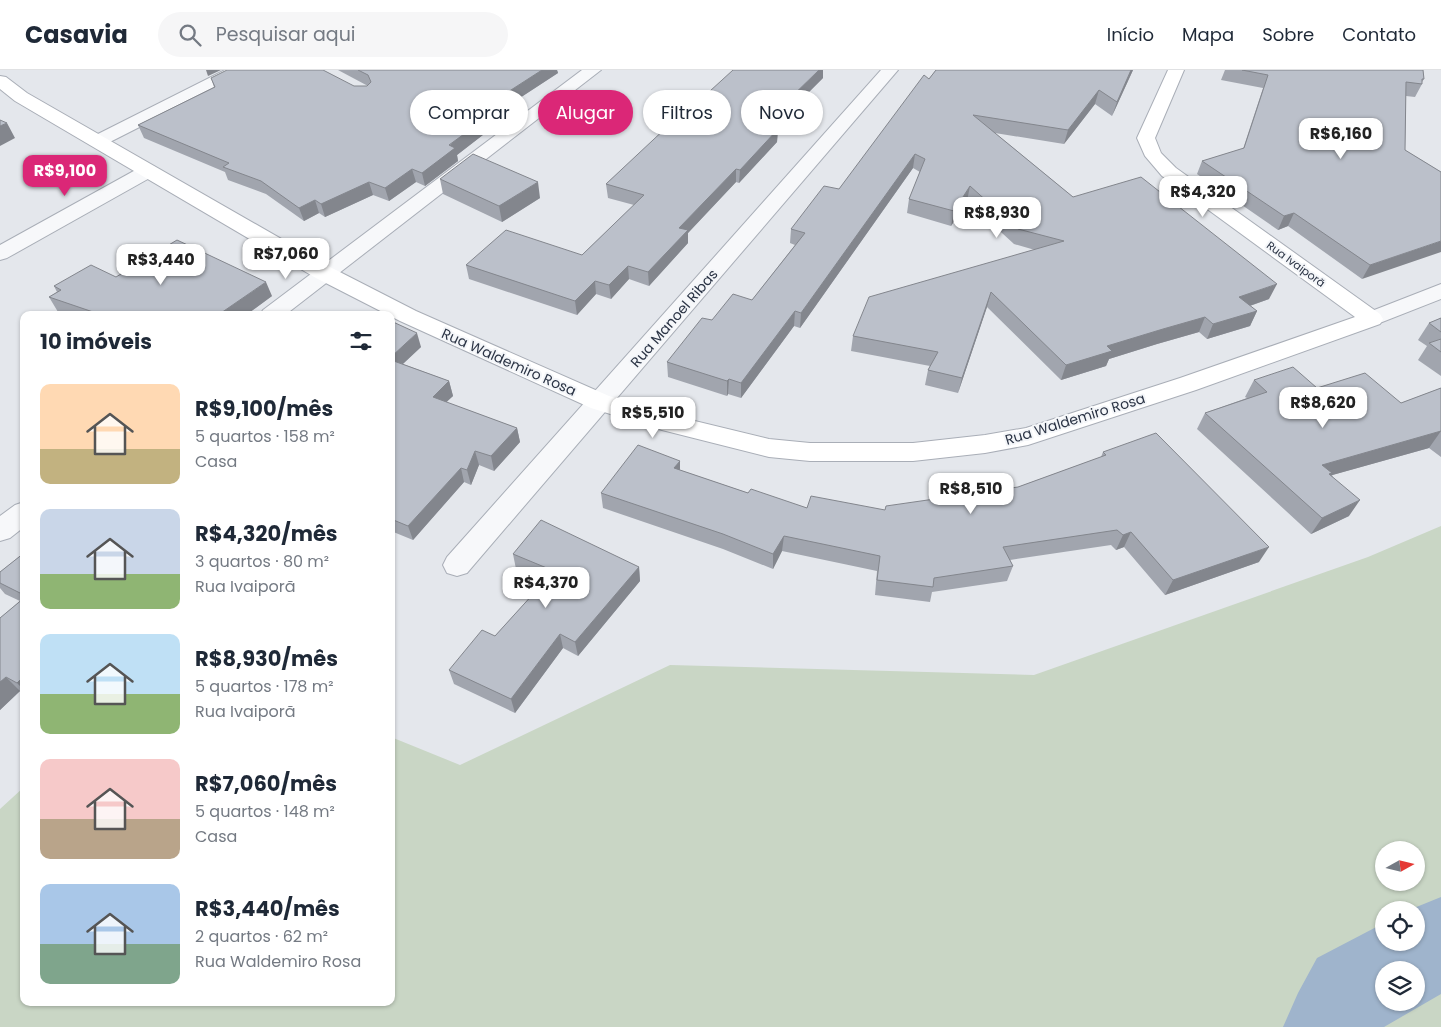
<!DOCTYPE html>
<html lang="pt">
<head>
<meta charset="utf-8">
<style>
	:root { --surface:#fff; --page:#f6f6f7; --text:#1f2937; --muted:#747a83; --line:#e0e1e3; --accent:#db2777 }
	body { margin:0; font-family:Poppins,sans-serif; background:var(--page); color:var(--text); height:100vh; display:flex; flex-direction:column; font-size:19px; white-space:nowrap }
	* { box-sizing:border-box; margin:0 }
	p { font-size:16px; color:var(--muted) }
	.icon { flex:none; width:28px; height:28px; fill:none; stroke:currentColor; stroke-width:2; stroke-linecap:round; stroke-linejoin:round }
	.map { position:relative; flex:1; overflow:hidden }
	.details { position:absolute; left:20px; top:241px; width:375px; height:695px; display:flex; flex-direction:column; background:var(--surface); border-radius:10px; box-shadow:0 1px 4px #0004 }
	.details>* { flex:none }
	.top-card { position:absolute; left:410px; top:20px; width:475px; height:45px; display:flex; gap:10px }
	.needle { width:32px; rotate:82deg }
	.tools { position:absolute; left:1375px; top:771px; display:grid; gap:10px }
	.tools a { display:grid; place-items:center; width:50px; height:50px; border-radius:50%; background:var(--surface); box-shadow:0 1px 4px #0004; font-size:25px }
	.price { position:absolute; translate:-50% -42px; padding:0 11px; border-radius:10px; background:#fff; color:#222; font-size:16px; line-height:32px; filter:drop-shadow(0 1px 2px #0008) }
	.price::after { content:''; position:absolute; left:50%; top:30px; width:15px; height:11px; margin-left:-8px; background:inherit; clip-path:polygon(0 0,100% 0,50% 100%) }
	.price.on { background:var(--accent); color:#fff }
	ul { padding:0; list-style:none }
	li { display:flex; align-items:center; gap:15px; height:125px; padding:0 20px }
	li span { display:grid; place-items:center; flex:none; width:140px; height:100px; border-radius:10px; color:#555 }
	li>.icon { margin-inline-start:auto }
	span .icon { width:60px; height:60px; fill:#fffc; stroke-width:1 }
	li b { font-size:21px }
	h2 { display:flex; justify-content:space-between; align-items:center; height:60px; padding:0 20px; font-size:21px }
	.pill { padding:0 18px; border-radius:22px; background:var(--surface); box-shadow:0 1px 4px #0004; font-size:18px; line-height:45px }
	.pill.on { background:var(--accent); color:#fff }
	header { display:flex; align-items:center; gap:30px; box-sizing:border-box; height:70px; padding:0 25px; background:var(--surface); border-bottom:1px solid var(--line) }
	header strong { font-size:24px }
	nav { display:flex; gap:28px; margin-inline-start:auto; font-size:18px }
	.search { width:350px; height:45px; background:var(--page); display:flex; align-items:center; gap:12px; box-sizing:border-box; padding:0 18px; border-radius:28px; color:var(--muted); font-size:19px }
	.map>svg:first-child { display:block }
	.green { fill:#c9d6c5; fill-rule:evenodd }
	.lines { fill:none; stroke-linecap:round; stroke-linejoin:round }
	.river { fill:#9fb4cc; fill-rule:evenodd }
	.street-casing { stroke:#a9aeb7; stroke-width:2 }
	.secondary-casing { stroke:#a9aeb7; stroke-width:2 }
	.street { fill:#f7f8fa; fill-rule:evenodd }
	.secondary { fill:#fff; fill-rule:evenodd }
	.wall { fill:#a1a5ae }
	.shaded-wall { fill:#83868d }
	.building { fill:#bbc0ca; stroke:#83868d }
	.labels { text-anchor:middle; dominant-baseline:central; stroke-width:4; stroke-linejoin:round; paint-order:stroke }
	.far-street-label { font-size:11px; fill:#2b3445; stroke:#f4f6f9 }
	.street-label { font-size:14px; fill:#2b3445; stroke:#f4f6f9 }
</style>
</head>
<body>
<header>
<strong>Casavia</strong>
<div class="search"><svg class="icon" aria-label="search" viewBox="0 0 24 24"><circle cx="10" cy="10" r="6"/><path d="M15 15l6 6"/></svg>Pesquisar aqui</div>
<nav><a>Início</a><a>Mapa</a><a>Sobre</a><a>Contato</a></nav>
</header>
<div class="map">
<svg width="1441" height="957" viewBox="0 0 1441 957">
	<rect width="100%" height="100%" fill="#e4e7ec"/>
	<path class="green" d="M1441 456V957H0V739L24 717V932H391V667L460 695 670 595 1034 605 1368 487ZM1384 780H1416V812H1384ZM1384 840H1416V872H1384ZM1384 900H1416V932H1384Z"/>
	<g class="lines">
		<path class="river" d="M1441 827V924L1384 957H1283L1298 923 1317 888 1384 853V872H1416V840H1409ZM1384 900H1416V932H1384Z"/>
		<defs>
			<path id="street" d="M225 0H246L244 4 104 75 98 76 92 75 89 71 92 67Z
				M582 0H601L285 245H260L263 240Z
				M881 0H898L467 503 457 506 447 503 443 495 447 487Z
				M148 95 155 97 157 101 155 105 7 188 0 190V175L141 97Z
				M1441 214V229L1372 256 1364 254 1361 249 1364 244Z
				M24 432V457L10 468 0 471V446L15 435Z"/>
			<path id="secondary" d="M1168 0H1184L1155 68 1161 83 1176 98 1380 244 1383 249 1380 254 1196 320 1028 375 985 383 913 391H810L769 387 662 360 591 338 400 251 316 208 15 31 0 19V6L6 7 27 23 332 198 416 241 609 326 666 344 769 369 810 373H913L985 365 1026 358 1180 308 1355 247 1162 106 1145 86 1137 68Z"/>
		</defs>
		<use href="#street" class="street-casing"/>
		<use href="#secondary" class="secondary-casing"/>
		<use href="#street" class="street"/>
		<use href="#secondary" class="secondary"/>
	</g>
	<path class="wall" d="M338 0H557L558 3 509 35 510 44 457 85 458 91 425 116 416 112 389 131 373 125 325 147 319 143 304 151 266 124 228 110 225 102 144 68 138 55 214 17 211 8 354 16H368Z
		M936 0H1133L1112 46 1095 34 1064 74 995 63 1073 127 1269 229 1250 236 1257 241 1250 256 1207 269 1199 262 1157 274 1109 289 1106 296 1061 310 987 237 958 323 925 315 928 300 930 296 851 281 853 266 1035 180 1014 174 967 131 951 156 907 143 909 129 920 102 913 98 800 258 794 256 741 328 728 324 727 326 668 307 667 292 712 250 752 230 795 175 790 173 791 159 839 119Z
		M1225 0H1423L1424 9 1422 12V14L1415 27 1406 26 1405 80 1441 102 1362 209 1288 156 1278 160 1197 104 1202 91 1243 79 1263 18 1221 10Z
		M823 8 785 46V50L777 59H778L777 72 739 113 736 112 688 163V173L649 216 629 209 611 229 596 224 577 245 469 209 466 195 582 185 634 135 608 128 606 114 687 42Z
		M440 109 540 128 502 152 443 124Z
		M116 207 272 226 246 245H68L58 242 49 227 57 222 54 216Z
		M1441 248V306L1418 290 1427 276 1418 270 1429 253Z
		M391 251 421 277 403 294 449 311 453 326 446 332 517 358 520 372 494 401 479 395 471 415 464 412 413 470 391 461Z
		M1254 310 1317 318 1401 333 1441 318V387L1429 378 1332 405 1349 446 1311 464 1197 359 1205 343 1247 328 1245 327Z
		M1103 382 1259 492 1165 525 1124 477 1116 480 1111 475 1010 490 1013 496 1007 511 932 522 930 532 875 525 877 501 782 481 773 499 723 479 603 438 601 423 680 391V400L748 423 807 438 885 440 1018 417 1101 387Z
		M24 483V623L20 621 0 640V548L20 531 5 524 0 518V502Z
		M513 484 639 497 640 511 578 586 563 578 515 643 454 614 449 600 495 566 545 511 516 499Z"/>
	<path class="shaded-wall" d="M206 0H221L208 6Z
		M542 0H557L558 3 509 35 510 44 457 85 458 91 425 116 422 103 497 29Z
		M819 0H823V8L785 46V50L767 69V56L782 36Z
		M1131 0H1133L1112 46 1117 32Z
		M1099 20 1095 34 1064 74 1068 60Z
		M7 53 15 68 0 76V56Z
		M778 59 777 72 739 113 740 100Z
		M915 84 913 98 800 258 801 243Z
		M412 99 416 112 389 131 385 118Z
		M736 99V112L688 163V173L649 216 648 202 679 158Z
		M369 112 373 125 325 147 321 134Z
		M538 112 540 128 502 152 499 136Z
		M970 116 967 131 951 156 954 141Z
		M315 130 319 143 304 151 299 138Z
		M1294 143 1288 156 1278 160 1284 146Z
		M1441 171V182L1362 209 1370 195Z
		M628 196 629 209 611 229 609 215Z
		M595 211 596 224 577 245 575 231Z
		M266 212 272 226 246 245H218Z
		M1277 214 1269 229 1232 242 1239 227Z
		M991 222 987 237 958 323 962 308Z
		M795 241 794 256 741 328V313Z
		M1257 241 1250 256 1207 269 1213 254Z
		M1205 247 1199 262 1157 274 1109 289 1106 296 1061 310 1066 295 1107 276 1163 259Z
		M417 263 421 277 393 303 391 297V287Z
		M729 309 728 324 727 326V311Z
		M449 311 453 326 437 341 433 327Z
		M517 358 520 372 494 401 491 386Z
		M1441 361 1429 378 1329 406 1322 395Z
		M475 381 479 395 471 415 467 400Z
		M680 391V406L674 398Z
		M461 398 464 412 413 470 408 456Z
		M1360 430 1349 446 1311 464 1322 448Z
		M1131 462 1124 477 1116 480 1123 465Z
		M784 466 782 481 773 499V484Z
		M1269 477 1259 492 1165 525 1173 510Z
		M639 497 640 511 578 586 575 572Z
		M560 564 563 578 515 643 511 629Z
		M24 606V620L17 613Z
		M6 607 20 621 0 640V612Z"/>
	<path class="building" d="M227 0H323L354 16H367L371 12 368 5 358 0H542L497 29 508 32 449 75 455 78 422 103 412 99 385 118 369 112 321 134 315 130 299 138 261 111 223 97 229 93 138 55 215 17 211 8Z
		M733 0H819L782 36 786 37 767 56 778 59 740 100 736 99 679 158 688 160 648 202 628 196 609 215 595 211 575 231 466 195 506 160 582 185 644 125 606 114 684 41 687 42Z
		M936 0H1131L1117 32 1099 20 1068 60 973 45 1073 127 1141 107 1277 214 1239 227 1257 241 1213 254 1205 247 1163 259 1107 276 1112 281 1066 295 991 222 962 308 928 300 938 282 853 266 869 227 1064 171 1018 159 970 116 954 141 909 129 925 89 915 84 801 243 795 241 741 313 729 309 727 311 667 292 702 248 712 250 733 224 752 230 805 163 791 159 824 116 839 119 924 5 929 9Z
		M1242 0H1423L1424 9H1422V14L1406 12 1405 80 1441 102V171L1370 195 1294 143 1284 146 1202 91 1244 78 1268 5Z
		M0 50 7 53 0 56Z
		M473 84 538 112 499 136 440 109Z
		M177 170 266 212 218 245H102L49 227 61 220 54 216 91 195 116 207Z
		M1441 248V262L1429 253Z
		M391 251 417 263 391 287Z
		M1441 269V282L1429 273Z
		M391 290 449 311 433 327 517 358 491 386 475 381 467 400 461 398 408 456 391 449Z
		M1293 297 1317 318 1365 303 1401 333 1441 318V361L1322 395 1332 403 1329 404 1360 430 1322 448 1205 343 1267 322 1254 310Z
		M1156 363 1269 477 1173 510 1131 462 1123 465 1117 460 1003 477 1013 496 934 508 933 517 877 510 880 486 784 466 773 484 723 464 601 423 638 375 680 391 674 398 748 423 751 419 807 438 811 426 885 440 886 436 1018 417 1106 385 1103 382Z
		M541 450 639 497 575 572 560 564 511 629 449 600 482 560 495 566 554 501 513 484Z
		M24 483V525L0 513V502Z
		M24 528V606L17 613 6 607 0 612V548Z"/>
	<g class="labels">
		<g class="far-street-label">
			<text transform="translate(1296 194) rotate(36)">Rua Ivaiporã</text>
		</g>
		<g class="street-label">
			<text transform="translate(674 248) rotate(-49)">Rua Manoel Ribas</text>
			<text transform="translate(509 292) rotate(24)">Rua Waldemiro Rosa</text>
			<text transform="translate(1075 349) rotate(-17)">Rua Waldemiro Rosa</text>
		</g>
	</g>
</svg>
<div class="tools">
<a><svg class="needle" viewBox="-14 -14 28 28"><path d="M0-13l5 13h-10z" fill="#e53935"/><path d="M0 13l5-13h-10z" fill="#747a83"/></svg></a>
<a><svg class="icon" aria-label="locate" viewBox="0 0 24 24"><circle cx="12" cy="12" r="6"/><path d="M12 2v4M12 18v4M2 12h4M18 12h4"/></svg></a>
<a><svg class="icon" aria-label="layers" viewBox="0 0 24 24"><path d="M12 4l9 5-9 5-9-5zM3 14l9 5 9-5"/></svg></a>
</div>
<b class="price" style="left:1341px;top:90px">R$6,160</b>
<b class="price on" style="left:65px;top:127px">R$9,100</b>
<b class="price" style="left:1203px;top:148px">R$4,320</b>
<b class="price" style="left:997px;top:169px">R$8,930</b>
<b class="price" style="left:286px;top:210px">R$7,060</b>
<b class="price" style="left:161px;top:216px">R$3,440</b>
<b class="price" style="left:1323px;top:359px">R$8,620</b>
<b class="price" style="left:653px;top:369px">R$5,510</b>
<b class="price" style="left:971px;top:445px">R$8,510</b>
<b class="price" style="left:546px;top:539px">R$4,370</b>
<div class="top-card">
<a class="pill">Comprar</a>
<a class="pill on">Alugar</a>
<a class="pill">Filtros</a>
<a class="pill">Novo</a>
</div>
<section class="details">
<h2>10 imóveis<svg class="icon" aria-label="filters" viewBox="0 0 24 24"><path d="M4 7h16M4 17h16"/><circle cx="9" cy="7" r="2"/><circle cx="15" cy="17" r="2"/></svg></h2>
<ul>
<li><span style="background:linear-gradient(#ffd9b3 65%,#c2b280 0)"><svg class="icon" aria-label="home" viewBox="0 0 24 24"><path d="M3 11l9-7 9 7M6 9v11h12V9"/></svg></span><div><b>R$9,100/mês</b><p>5 quartos · 158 m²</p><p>Casa</p></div></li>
<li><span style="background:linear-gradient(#c9d6e8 65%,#8fb573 0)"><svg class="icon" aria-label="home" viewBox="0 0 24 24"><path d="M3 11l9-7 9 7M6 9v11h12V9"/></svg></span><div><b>R$4,320/mês</b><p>3 quartos · 80 m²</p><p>Rua Ivaiporã</p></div></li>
<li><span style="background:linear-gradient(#bfe0f5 60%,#8fb573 0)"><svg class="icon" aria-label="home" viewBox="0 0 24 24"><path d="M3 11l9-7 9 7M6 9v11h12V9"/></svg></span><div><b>R$8,930/mês</b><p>5 quartos · 178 m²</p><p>Rua Ivaiporã</p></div></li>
<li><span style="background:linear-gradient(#f6c9c9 60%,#b9a48a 0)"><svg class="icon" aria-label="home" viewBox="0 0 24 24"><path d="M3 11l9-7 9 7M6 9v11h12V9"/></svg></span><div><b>R$7,060/mês</b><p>5 quartos · 148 m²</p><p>Casa</p></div></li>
<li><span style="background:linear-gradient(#a9c7e8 60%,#7fa58c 0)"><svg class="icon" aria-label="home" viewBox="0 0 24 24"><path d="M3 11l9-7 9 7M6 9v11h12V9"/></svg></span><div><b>R$3,440/mês</b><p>2 quartos · 62 m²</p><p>Rua Waldemiro Rosa</p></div></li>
</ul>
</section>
</div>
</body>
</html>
